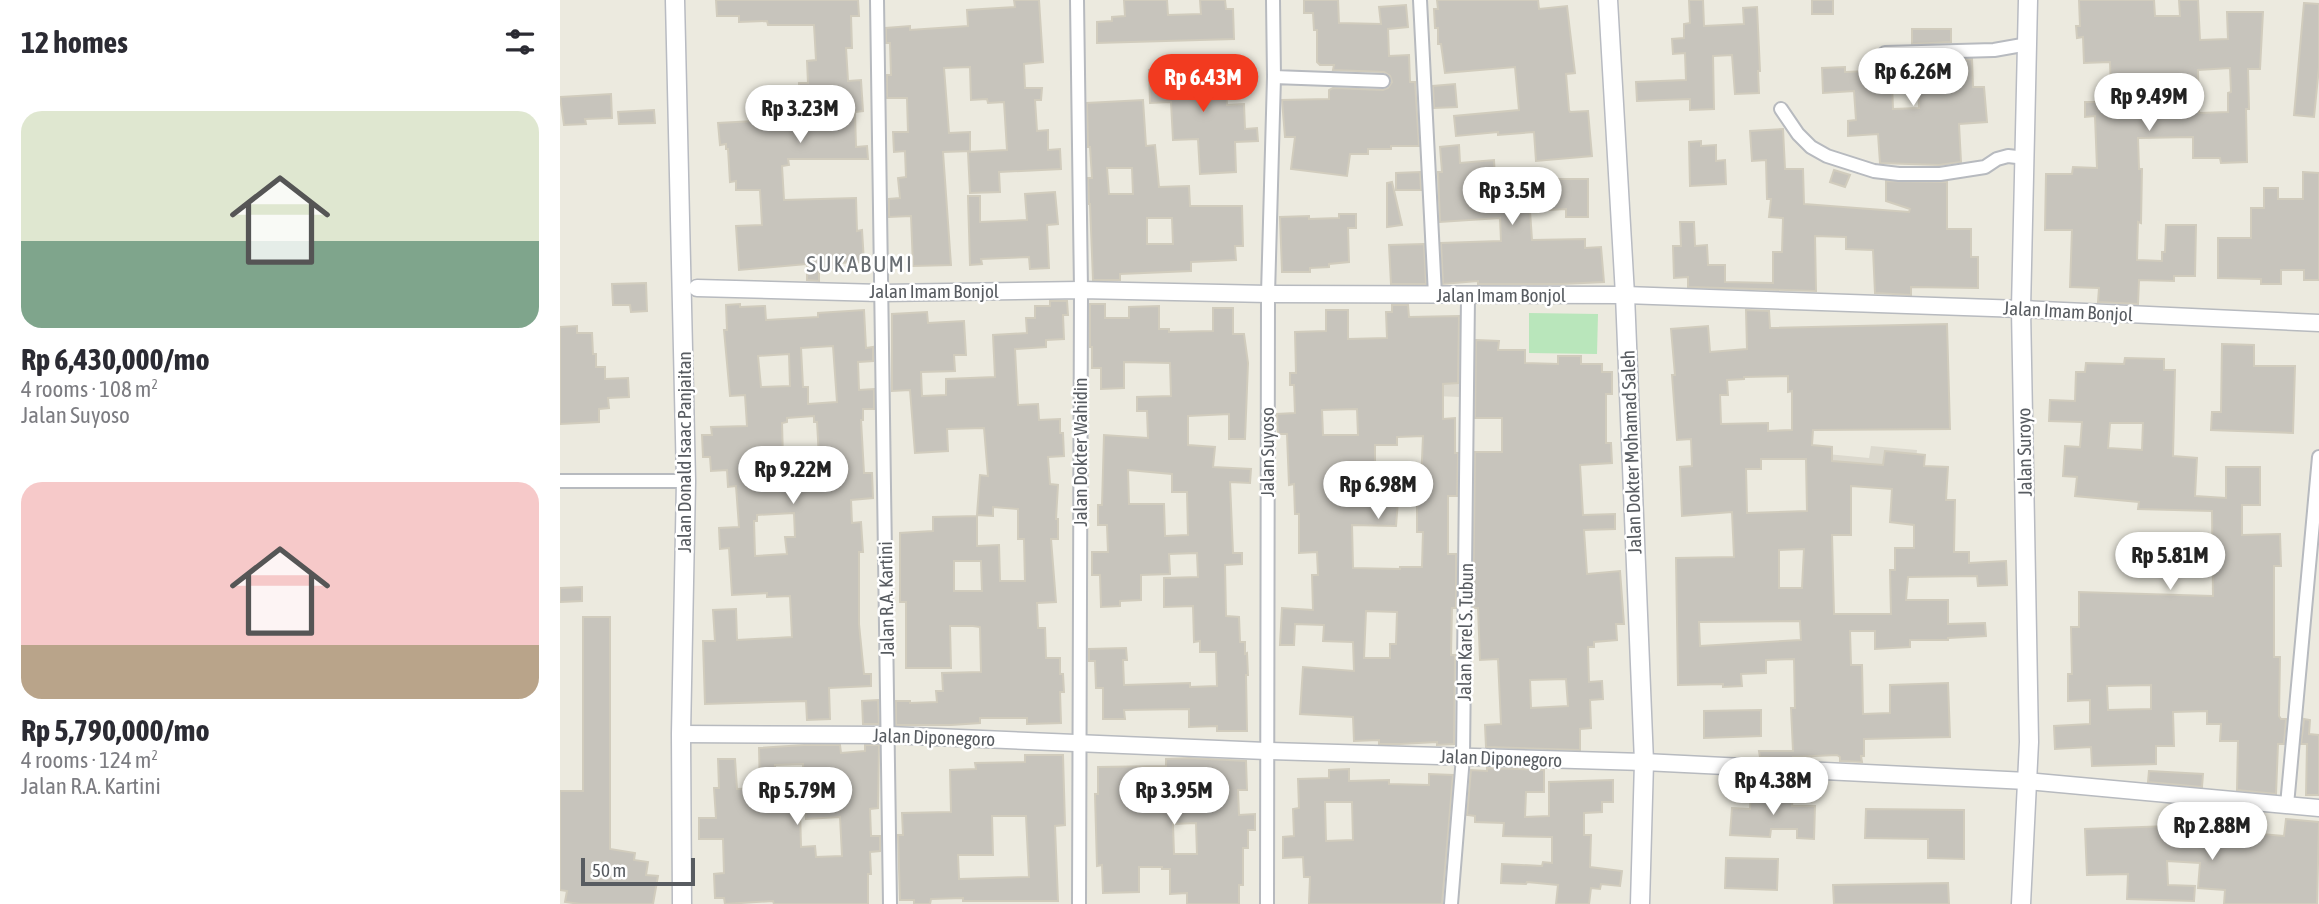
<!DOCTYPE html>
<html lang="en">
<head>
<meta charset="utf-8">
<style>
	:root { --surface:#fff; --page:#f2f2f3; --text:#2b2b33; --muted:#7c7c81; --accent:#f23a1f }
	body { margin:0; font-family:"Asap Condensed",sans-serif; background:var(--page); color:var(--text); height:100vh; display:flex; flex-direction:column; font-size:26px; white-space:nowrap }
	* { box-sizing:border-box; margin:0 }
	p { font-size:23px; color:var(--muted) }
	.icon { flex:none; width:38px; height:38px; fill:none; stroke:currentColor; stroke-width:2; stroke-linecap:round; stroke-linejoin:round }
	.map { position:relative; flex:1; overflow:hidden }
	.details { display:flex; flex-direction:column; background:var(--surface); width:560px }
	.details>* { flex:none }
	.scale { position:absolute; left:21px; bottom:18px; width:114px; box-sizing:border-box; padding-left:7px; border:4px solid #585c61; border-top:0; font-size:19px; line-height:24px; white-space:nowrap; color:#585c61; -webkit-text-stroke:5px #fff; paint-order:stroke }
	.price { position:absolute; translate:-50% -60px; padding:0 16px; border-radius:24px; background:#fff; color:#222; font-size:23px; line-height:46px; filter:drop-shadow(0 2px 4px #0008) }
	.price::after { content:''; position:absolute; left:50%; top:42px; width:21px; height:16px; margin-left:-10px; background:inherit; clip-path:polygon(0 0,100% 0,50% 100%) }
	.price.current { background:var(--accent); color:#fff }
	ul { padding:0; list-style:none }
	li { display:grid; align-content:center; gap:14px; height:371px; padding:0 21px }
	li span { display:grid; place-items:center; height:217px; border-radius:21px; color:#555 }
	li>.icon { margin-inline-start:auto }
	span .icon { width:126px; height:126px; fill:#fffc; stroke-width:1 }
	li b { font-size:30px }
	h2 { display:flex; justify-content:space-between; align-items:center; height:84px; padding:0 21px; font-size:30px }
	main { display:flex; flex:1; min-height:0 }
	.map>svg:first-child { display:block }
	.education { fill:#dcd9ce }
	.green { fill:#b9e6bb }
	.building { fill:#c7c4bc; stroke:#d1ccbd; stroke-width:2; fill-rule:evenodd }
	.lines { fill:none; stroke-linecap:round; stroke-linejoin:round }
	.minor-casing { stroke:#b7babf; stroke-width:16 }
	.tertiary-casing { stroke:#b7babf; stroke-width:19 }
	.secondary-casing { stroke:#b8bbc2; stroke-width:21 }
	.minor { stroke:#fff; stroke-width:12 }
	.tertiary { stroke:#fff; stroke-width:16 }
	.secondary { stroke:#fff; stroke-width:18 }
	.labels { text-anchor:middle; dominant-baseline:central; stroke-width:5; stroke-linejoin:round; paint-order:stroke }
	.street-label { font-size:19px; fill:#585c61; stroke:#fff }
	.quarter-label { font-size:23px; letter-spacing:2px; fill:#696e73; stroke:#fff }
</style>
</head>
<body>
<main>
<section class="details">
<h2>12 homes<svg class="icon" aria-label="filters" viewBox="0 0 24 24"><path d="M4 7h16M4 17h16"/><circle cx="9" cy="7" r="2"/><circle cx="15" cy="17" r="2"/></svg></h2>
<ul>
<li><span style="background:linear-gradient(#dfe7d0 60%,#7fa58c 0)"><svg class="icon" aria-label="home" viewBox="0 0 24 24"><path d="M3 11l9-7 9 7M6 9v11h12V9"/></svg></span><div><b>Rp 6,430,000/mo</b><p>4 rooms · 108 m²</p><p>Jalan Suyoso</p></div></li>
<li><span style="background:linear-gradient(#f6c9c9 75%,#b9a48a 0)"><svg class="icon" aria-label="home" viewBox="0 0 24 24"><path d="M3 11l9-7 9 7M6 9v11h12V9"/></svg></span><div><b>Rp 5,790,000/mo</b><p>4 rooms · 124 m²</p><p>Jalan R.A. Kartini</p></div></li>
</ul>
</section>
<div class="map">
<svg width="1759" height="904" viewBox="0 0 1759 904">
	<rect width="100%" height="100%" fill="#eceadf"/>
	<path class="education" d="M876 318H902L900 397 875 396Z
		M1311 446 1357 450 1353 487 1265 479 1267 454 1309 458Z"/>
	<path class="green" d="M969 313 1038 314 1037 354 969 353Z"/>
	<path class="building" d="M156 0H298L299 16H291L292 48H286L288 81 301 80 303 111 295 112 296 147 307 146 308 159H228L229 165 222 166 224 200 296 198 297 231 302 230 304 262 275 263V268L259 269V281L247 280V264L179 270 176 226 202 225 200 190H176V181L170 182 168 149H166V144L160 145 158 123 195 121V110L240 107 239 83H248L247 61 256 60 254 25H208L207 21 179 22V16H157Z
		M454 0H479L483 62 464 64 465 88H482L481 100H475L477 131 488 130V150L500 149 501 169 439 172 440 192 410 193 408 152 447 150 444 102 428 103 427 99 411 100 410 67 384 68 389 133 410 132V151L383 152 391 265 353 266 351 216 329 217V199L340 198 338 178 346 177 345 151 334 152 333 132H348L347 98H327V75H331L330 43H326V28L350 26V30L408 26 407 10 455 7Z
		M564 0H607L608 15 641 14 640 0H665L666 9H673L674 39 537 43V22L552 21V17L565 16Z
		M744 0H778L779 23 821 24 819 7 846 5 848 27 828 29 829 56 849 55 850 82H855L859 146H831V149H808V154H790L787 176 731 169 735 137H725L722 100 769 99V90L773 88 823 90 828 88 832 82 830 76 824 72 773 70 774 65H760L757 62V30H754L753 13H744Z
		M877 0H978L979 9 1007 6 1015 73 1006 74 1009 110 1010 112 1028 111 1032 156 976 161 974 132 938 135V132L896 136 894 116 959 110 955 67 885 73 881 44H878V28H875L874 9H878Z
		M1129 0H1143L1144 26 1184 24 1183 8 1197 7 1200 71H1198L1199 93 1175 94 1172 55 1153 56 1154 109 1130 110V99L1077 101 1076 82 1126 80 1125 53 1113 54 1112 39 1124 38V24L1130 23Z
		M1252 0H1273V14H1252Z
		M1519 0H1594L1595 16H1620L1619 0H1638L1640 40 1668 39 1667 12H1703L1700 69H1688L1689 109H1686L1687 162 1661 163 1660 158H1633V137L1578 138 1579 169H1582L1581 223 1578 222 1577 260 1602 261V252H1605L1606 225H1636L1635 276H1614V281L1579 280 1578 304 1538 302 1539 288 1510 287 1512 230H1485L1486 174H1512L1513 167 1537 168 1535 116 1525 117V102H1537V90L1551 89 1550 62 1524 63 1523 37 1517 38 1516 26H1520ZM1670 68 1671 92 1668 93V112L1639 113 1638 70ZM1621 74 1622 108 1577 110 1576 76Z
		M1744 3 1759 4V67L1754 117 1734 115Z
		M1352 29H1391V42L1352 44Z
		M1412 59 1413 87H1424L1427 122 1399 124 1401 162 1379 165 1320 163 1318 134 1288 136V121L1296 120 1294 91 1263 93 1262 68 1285 67V72L1333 70 1332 62ZM1358 84 1359 108 1333 109 1332 85Z
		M665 66 667 105 684 104 685 129 697 128 698 141 675 142 676 172 640 174 638 139 613 140 611 102 590 103 589 70Z
		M895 84 897 107 874 108 873 86Z
		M51 94 52 118 25 119 26 124 4 125 0 97Z
		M583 100 586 146 595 145 599 187 629 186 630 206H682L683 246H675L676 260 631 262V271L560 274V280H533L530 204H529L528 178H532L530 147H528L527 103ZM547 168H572L573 194H549ZM587 218H612L613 244H587Z
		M94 110 95 123 59 124 58 112Z
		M1223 129 1225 169H1243L1244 204 1349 212 1350 209 1326 201V181L1387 182V229H1411V257H1418V288L1351 287V295L1315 293 1313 250 1286 249V237L1255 236 1256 291 1128 287V277L1114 278 1113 246H1121L1120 222H1134L1135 246 1147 245 1148 265H1165V282L1213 283V252H1222L1223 218 1209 217 1211 199H1207L1206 160 1192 161 1190 131Z
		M1141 141V146L1156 145V161L1165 160 1166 184 1130 186 1129 142Z
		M899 145 900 163 934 160 935 177 946 176V179H1028V217H1006V209L970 211 972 240 1025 239V248L1041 247 1044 282 1002 284H918V281L883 284 881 243 941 241 940 218 880 222 878 172H882L880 147Z
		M1274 170 1290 175 1285 187 1270 182Z
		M860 172 861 190H836V173Z
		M1743 172 1759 173V280H1744V270H1721V284H1701V279L1658 278V238H1691V208H1704V188H1718V199H1743Z
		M832 182 842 225 827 227V183Z
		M495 192 498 224 487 225 489 268 470 269 469 257 421 259 422 264 410 265 408 196H420V222L467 220 465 194Z
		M779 214H796V228H788L789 262 769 264V267L750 268V272H722L720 217 749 216V219L779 218Z
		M864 244 866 284H831L829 245Z
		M86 283 87 311 71 312 70 305H53L52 284Z
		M490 301H507L508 315H503L504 339 486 340V347L455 349 458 405 478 404 479 420 500 419V433H503L504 456 488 457 490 484 498 485 496 519H498V539H491L496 602 477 603 478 628H485L486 658H500V674H503L504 692H500L501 723 467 724V718H420V723L391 725H336V701H350V703L377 702 376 691H383L382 673 421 672 420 627 413 626H390L391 668H346V602H340V533L373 531V517L417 516V546L439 545 440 581H465L464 539H458V509L433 507V516L417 515 420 475 428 476 424 428 387 429 388 451 355 453 350 390 332 391V314L367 312 368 323 404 321 406 355H394L395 371 361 372 362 396 386 395V379L435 377 433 335 467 333 466 318H475V306H490ZM394 561H421L422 591H394Z
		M180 304V307L205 306 206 320 258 317V313L304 310 306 348 313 347V361L298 362 299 390 314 389V409H303V420H301L304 473H312L313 498 291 500 292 523 301 522 303 552H299V624L304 674H311V686L269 688 270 719 247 720 246 701 145 704 143 641H155L153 610 176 609 177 640 232 637 230 596 207 597V593L172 595 169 548 160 549 159 528 179 527 176 486 168 487 167 470 151 471 150 457H143L142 435H152L151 427 187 426 185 395 170 396 164 330H167L166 305ZM273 346 277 402 248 404V387H243L241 348ZM229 354 230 386 201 387 198 356ZM254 416V422H257L259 457 223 459 222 423 227 422V418ZM234 513 235 537H225L227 554 195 556 194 521H197V515Z
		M530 304H545V318H569V307L599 306V329H609V332L653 331V308H673V334H684L688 363 685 439H669V414L628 416V445L655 447 653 467 691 469 690 483 670 482 673 553H682V564L665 565 666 616 679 617 680 642H685V654L687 653 688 675H686L687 731H657V726L629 727V709L564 710 565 719H543V688H536L535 661H529V649L566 648 567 660H563L564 685 630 683V687L657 686 656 652H640V641L634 642 633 606 604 607V578L638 577 637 553 609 554 610 574 581 575V600L560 601V606L541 607 540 575H532V552H548L547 525H538V505H542L544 435 588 438 587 411H577V397L611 396 610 363 564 362V388L541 389V368H532V347H530ZM568 470 612 474V492H627L628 535 605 536 604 504H569Z
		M832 305H848L849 317 899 316 898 383 883 384V419L895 418V453H898L897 496H888V554H896V608H892L891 655H895L894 744 877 745V742L840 744H819V740L794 741 793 717 740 714 743 667 794 671 793 642 763 641 764 625 735 624 734 645H720L722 608 753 610 752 575H758L757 552 739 553V514H735L734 484 729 485 727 434H718L717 414 735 413 734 385H730V373H736L735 332 766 331V310H788V339L827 338 826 312H832ZM797 409 798 435H763L762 410ZM863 436 861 483H859V498H857V532H863L862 567H840V569L793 568 792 525 836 526 838 501 819 502V494L783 495V470H815V445H837V437ZM806 611 837 612 836 644H830V658H804Z
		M1186 310 1209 311 1210 328 1387 324 1390 429 1253 430 1252 445 1272 447V461L1323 465 1325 451 1365 455 1364 466 1388 467 1386 500H1395L1394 552H1409V563L1446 561 1447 585 1418 586 1417 576 1348 577 1346 600H1388V624L1425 623 1426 636 1388 638V640H1350V647L1315 649V631H1290L1291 665H1302L1303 714 1330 713V685L1388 683 1390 737 1304 739V756H1301L1302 762 1280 761V757L1277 755 1233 757V759L1200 757 1199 751H1233L1231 708H1235L1234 659 1206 660V673L1181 674 1182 686 1163 687V684L1118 685 1116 558 1174 557 1172 512 1122 516 1120 467 1132 466 1131 439 1117 440 1112 375H1115L1111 329 1148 326 1150 352 1187 349ZM1228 376V392L1232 391V430L1208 431V423L1161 424 1160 395H1168L1167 380 1184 379V377ZM1201 459H1246L1247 511 1187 513 1186 469H1201ZM1291 486 1332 489 1330 522 1354 525V548H1335V570H1330L1331 614H1274L1272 535H1291ZM1244 549 1242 588H1219V550ZM1240 621 1241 640 1140 646 1139 622Z
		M17 326V333H32L33 354H36V367H45V379L68 378 69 397 48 398 49 408 39 409V422L0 424V327Z
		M916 340 939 341 938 350H965V363L998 364V356H1021V364H1042V372H1052V394H1046V443H1051L1052 463 1020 465 1023 515 1055 514V529L1024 530 1027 574 1060 571 1064 624H1056L1057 640 1034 642V647H1028L1029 682 1042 681 1043 699 1030 700 1031 728 1020 729V750L926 747 925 725 941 724 938 659 920 660 918 608H913L915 452H942V418H915ZM1006 679 1008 706 971 708 970 680Z
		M1662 344 1694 345V366H1735L1733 433 1651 430 1652 412H1661Z
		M1565 358 1604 359V370H1615L1613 456 1637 458 1635 496 1666 498V467H1700V505H1682V535L1720 534 1721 566H1714V657H1720L1719 716 1721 719H1726L1724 744H1718L1716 794 1677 790 1678 741H1660L1661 724H1647V711L1613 712 1614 746H1596V764L1532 766 1531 747 1495 749 1494 726 1530 724V700L1508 701V674H1512L1511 627H1519V592L1653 596 1652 511 1578 509 1579 502 1515 496 1517 477 1503 476 1505 446 1520 447 1522 422 1489 421 1490 400 1515 401 1516 372H1525L1526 363 1564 364ZM1550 423H1583L1582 450 1548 448ZM1591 685V709L1548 710 1547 686Z
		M22 587V601L0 602V588Z
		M23 617H50V849L75 853 74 860 88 862 86 875 98 876 93 904H21L5 902 7 891 0 890V791H23Z
		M318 700 319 724H303L302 701Z
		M1201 710V736L1144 738V711Z
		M1744 719 1750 720 1749 734 1759 735V795H1746L1747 744H1741Z
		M244 745H280L281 753 305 751V745H319L318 808 310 809 311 836H320V851L310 852 311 874H308V904H214L213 901 165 904 164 898H155L154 874 164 873 163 839H139V818H156L154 788H159L158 759H175L177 789 200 788 199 748ZM243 764 246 819 280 817 282 856 256 857 255 846 241 847 240 809H217L215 765Z
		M465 755H503L505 825 495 826 498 901H403V898L371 899 370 904H354V900H340L338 835H343L342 813 391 812 390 770 416 769 415 763 465 762ZM432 816H466L469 877 399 879 398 855H433Z
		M629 758 686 761 687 790H678L679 815 695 814V830H688V848H683V885H679V904H627V893L610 894V869H602V867H579V892L543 893 542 865 537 866 535 794H538V767L606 766V759ZM636 823 637 854H614L613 824Z
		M927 768 984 770V792H966L965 817 989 816V782L1053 780V802H1042V812L1024 813V835H1031L1030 867 1062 871 1060 886 1041 884 1040 889 1031 888 1029 904H996L998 885 967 882 966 884 941 883 942 864 982 866 983 862 992 863V837L943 836 944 823 915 822V816L907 815 911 770 927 771Z
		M789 769V781L829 780V784L869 785V774L893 775 882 904H749L750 877H744L743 857 723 858V837L734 836 733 809 739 808 738 779 769 778V770ZM765 802H792L793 840 766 841Z
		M1589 771 1643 774 1642 787 1588 782Z
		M1191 792 1233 796 1232 806H1255L1254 839 1237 838V829H1211L1210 837 1170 835 1172 808 1190 809Z
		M1306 809 1404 810V859L1368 858V839L1305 838Z
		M1726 819 1759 822 1757 904H1664L1665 890 1638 888 1640 863 1607 861 1608 885 1635 886 1634 901 1567 899 1568 874 1527 875 1525 829 1611 826 1724 836Z
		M1166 858 1218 859 1217 890 1165 888Z
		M1388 883 1389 904H1274L1273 885Z"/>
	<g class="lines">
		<defs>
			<path id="minor" d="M317 0 330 904
				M517 0 521 290 519 904
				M860 0 875 295
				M1325 53 1434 50 1468 44
				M714 77 823 81
				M1221 109 1238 134 1251 147 1267 156 1314 171 1339 174H1380L1425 167 1437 159 1448 156 1466 158
				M0 481H126
				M1727 805 1759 457
				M707 904 708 294 714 77 713 0
				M891 904 903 757 908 296"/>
			<path id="tertiary" d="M137 288 321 293 521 290 708 294 1065 295 1461 309 1759 323
				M121 734 329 735 706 751 1084 762 1467 781 1759 808"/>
			<path id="secondary" d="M115 0 126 481 121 734 122 904
				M1048 0 1065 295 1084 762 1080 904
				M1461 904 1469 742 1461 309 1468 0"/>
		</defs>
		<use href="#minor" class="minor-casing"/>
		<use href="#tertiary" class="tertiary-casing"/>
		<use href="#secondary" class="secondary-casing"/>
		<use href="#minor" class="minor"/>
		<use href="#tertiary" class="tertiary"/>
		<use href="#secondary" class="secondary"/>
	</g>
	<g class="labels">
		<g class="street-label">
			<text x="374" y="291">Jalan Imam Bonjol</text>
			<text x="941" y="295">Jalan Imam Bonjol</text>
			<text transform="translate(1508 311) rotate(3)">Jalan Imam Bonjol</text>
			<text transform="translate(124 452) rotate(-90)">Jalan Donald Isaac Panjaitan</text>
			<text transform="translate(520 452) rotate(-90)">Jalan Dokter Wahidin</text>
			<text transform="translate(707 452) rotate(-90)">Jalan Suyoso</text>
			<text transform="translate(1071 452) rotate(-92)">Jalan Dokter Mohamad Saleh</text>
			<text transform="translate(1464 452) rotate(-91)">Jalan Suroyo</text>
			<text transform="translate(326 599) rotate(-91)">Jalan R.A. Kartini</text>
			<text transform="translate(905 632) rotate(-89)">Jalan Karel S. Tubun</text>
			<text transform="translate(374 737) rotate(2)">Jalan Diponegoro</text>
			<text transform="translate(941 758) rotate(2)">Jalan Diponegoro</text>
		</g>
		<g class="quarter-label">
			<text x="300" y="264">SUKABUMI</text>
		</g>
	</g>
</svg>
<div class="scale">50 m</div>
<b class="price" style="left:1353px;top:108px">Rp 6.26M</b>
<b class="price current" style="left:643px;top:114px">Rp 6.43M</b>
<b class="price" style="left:1589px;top:133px">Rp 9.49M</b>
<b class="price" style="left:240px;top:145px">Rp 3.23M</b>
<b class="price" style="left:952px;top:227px">Rp 3.5M</b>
<b class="price" style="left:233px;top:506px">Rp 9.22M</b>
<b class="price" style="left:818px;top:521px">Rp 6.98M</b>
<b class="price" style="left:1610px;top:592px">Rp 5.81M</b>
<b class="price" style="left:1213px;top:817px">Rp 4.38M</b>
<b class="price" style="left:237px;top:827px">Rp 5.79M</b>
<b class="price" style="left:614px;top:827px">Rp 3.95M</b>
<b class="price" style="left:1652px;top:862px">Rp 2.88M</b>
</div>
</main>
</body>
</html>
